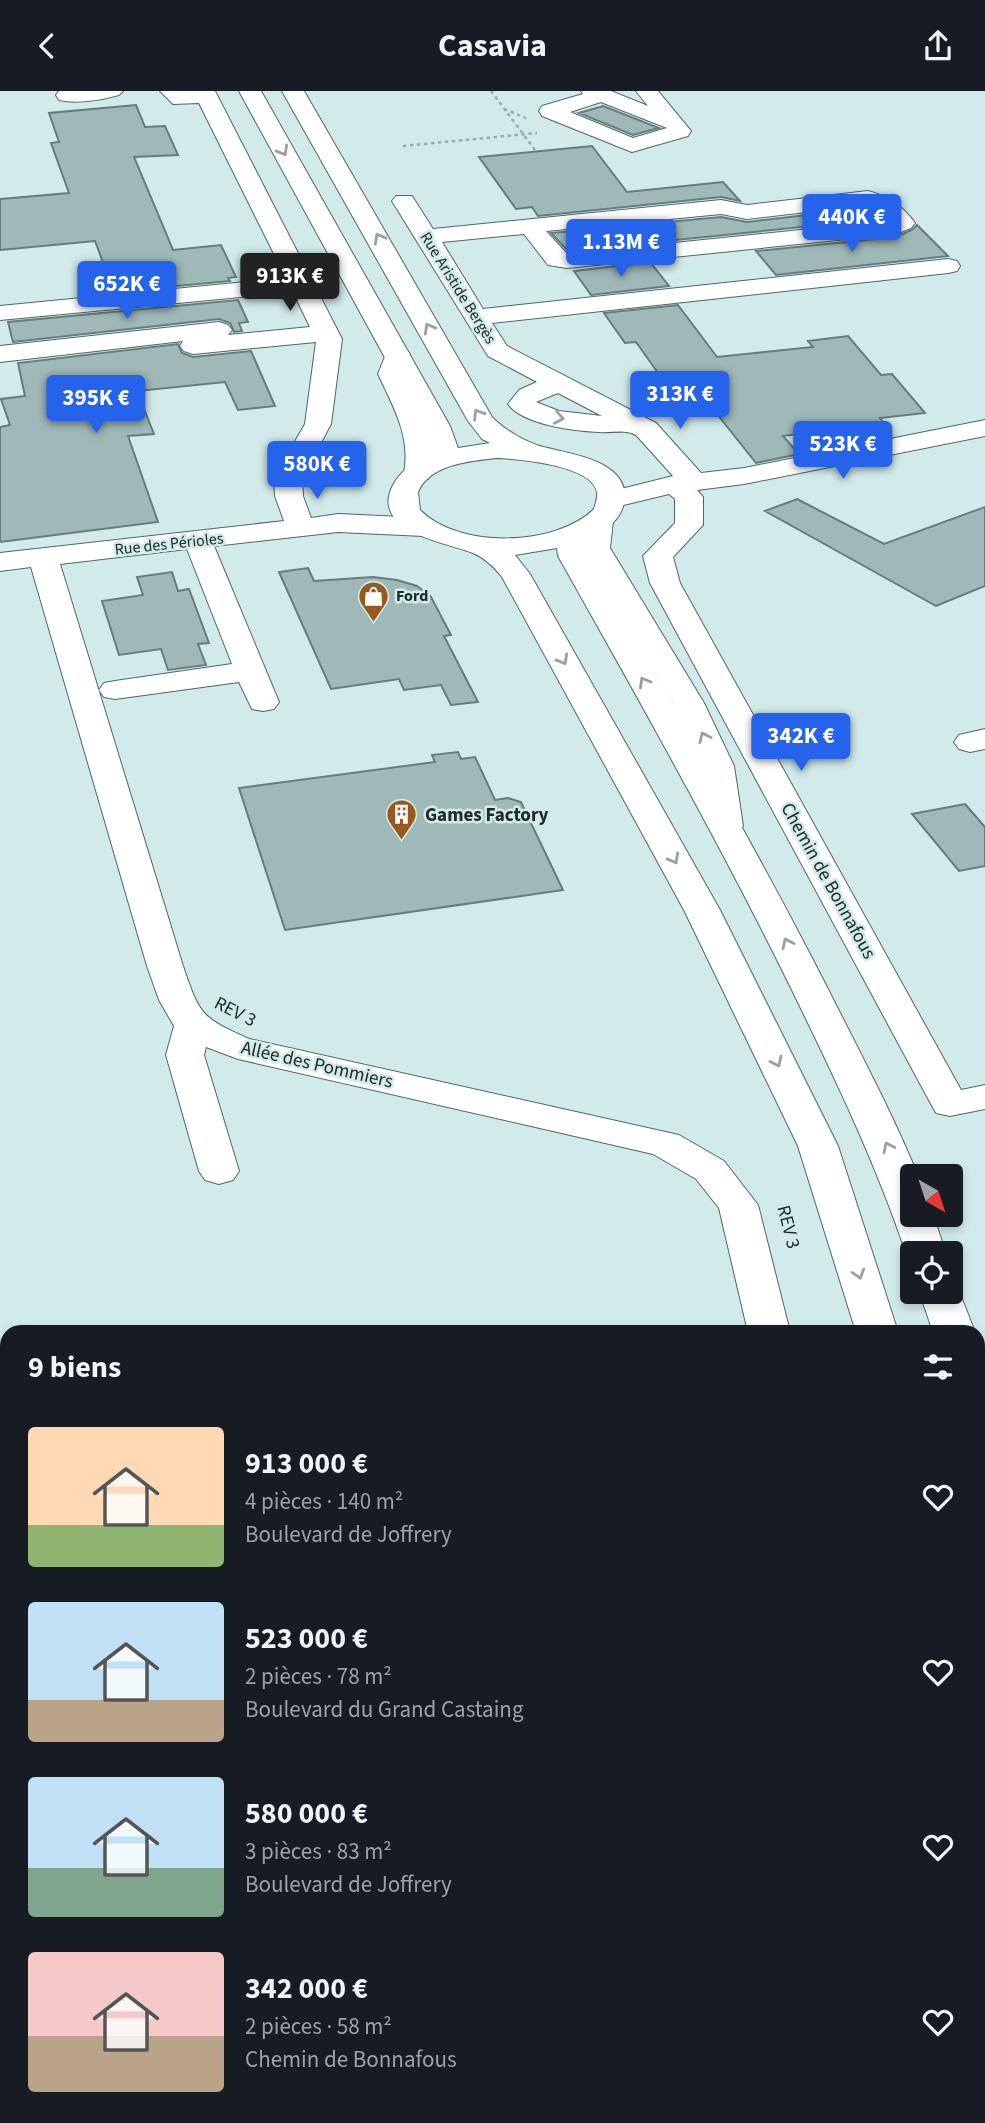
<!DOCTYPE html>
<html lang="fr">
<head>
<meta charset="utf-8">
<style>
	:root { --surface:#171b24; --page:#20242c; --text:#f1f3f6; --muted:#9ea1a6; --accent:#2563eb }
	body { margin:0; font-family:"Source Sans 3",sans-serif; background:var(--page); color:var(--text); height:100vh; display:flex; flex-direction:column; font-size:26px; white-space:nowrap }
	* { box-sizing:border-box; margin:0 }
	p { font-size:23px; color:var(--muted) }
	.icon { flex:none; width:38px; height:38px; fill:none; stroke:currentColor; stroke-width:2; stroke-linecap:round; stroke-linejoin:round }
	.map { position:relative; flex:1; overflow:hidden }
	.sheet { position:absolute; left:0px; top:1234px; width:985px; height:800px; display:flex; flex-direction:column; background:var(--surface); border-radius:21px 21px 0 0; box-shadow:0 4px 10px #0003 }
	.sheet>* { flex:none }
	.needle { width:46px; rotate:141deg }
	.fabs { position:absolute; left:900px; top:1073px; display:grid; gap:14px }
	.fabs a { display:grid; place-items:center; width:63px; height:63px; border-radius:7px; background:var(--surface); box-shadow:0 4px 10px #0003; font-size:35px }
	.price { position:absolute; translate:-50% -60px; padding:0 16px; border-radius:7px; background:var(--accent); color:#fff; font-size:23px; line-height:46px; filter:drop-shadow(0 2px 4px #0008) }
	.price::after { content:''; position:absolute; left:50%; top:42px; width:21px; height:16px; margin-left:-10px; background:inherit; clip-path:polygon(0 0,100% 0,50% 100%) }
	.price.active { background:#222; color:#fff }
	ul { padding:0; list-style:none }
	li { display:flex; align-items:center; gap:21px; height:175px; padding:0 28px }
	li span { display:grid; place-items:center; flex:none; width:196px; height:140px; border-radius:7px; color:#555 }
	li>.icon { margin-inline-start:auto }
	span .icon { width:84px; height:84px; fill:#fffc; stroke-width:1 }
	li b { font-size:30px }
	h2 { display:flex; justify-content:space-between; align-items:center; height:84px; padding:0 28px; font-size:30px }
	header { display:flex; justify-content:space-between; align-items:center; height:91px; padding:0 28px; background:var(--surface); font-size:32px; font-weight:700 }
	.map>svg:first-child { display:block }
	.forest { fill:#6bb9b8 }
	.building { fill:#9fb8b8; stroke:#657d7d; stroke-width:2 }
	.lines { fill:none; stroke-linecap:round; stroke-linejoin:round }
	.minor-casing { stroke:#4f6766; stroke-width:2 }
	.major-casing { stroke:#4f6766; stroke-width:2 }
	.path { stroke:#98adad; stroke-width:2.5; stroke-dasharray:3.5 3.5; stroke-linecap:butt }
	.minor { fill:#fff; fill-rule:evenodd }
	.major { fill:#fff; fill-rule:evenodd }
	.oneway { stroke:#9b9f9f }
	.labels { text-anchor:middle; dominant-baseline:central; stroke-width:5; stroke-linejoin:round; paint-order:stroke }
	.far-street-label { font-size:16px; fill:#202a2a; stroke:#d1ebeb }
	.far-poi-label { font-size:16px; font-weight:bold; fill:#202a2a; stroke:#d1ebeb; text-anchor:start }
	.poi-label { font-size:19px; font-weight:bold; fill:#202a2a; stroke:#d1ebeb; text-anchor:start }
	.street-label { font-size:19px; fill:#202a2a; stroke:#d1ebeb }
</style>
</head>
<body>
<header><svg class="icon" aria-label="back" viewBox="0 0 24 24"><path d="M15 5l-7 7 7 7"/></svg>Casavia<svg class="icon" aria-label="share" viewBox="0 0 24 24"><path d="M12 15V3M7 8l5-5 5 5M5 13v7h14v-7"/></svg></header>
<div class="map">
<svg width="985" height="2032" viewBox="0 0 985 2032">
	<rect width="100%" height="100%" fill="#d1ebeb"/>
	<path class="forest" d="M244 2026H761V2032H236Z"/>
	<path class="building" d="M136 14 145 36 165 35 178 64 134 66 173 159 221 154 236 186 228 187 230 190 114 201 95 150 0 159V108L69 102 51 52 59 51 49 22Z
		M603 15 659 37 633 44 579 22Z
		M592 55 627 101 723 91 740 110 721 106 538 125 532 116 516 118 479 66Z
		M866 117 880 128 568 160 551 142 721 126 747 131Z
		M917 134 948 165 776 184 756 160 896 146 912 139Z
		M650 171 669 195 591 204 574 180Z
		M238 209 248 231 239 232 242 240 234 241 230 232 219 228 13 251 8 231Z
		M678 214 717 266 813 256 808 250 848 245 881 284 892 283 925 322 880 327 884 332 783 345 799 363 756 372 693 293 668 296 636 251 625 252 604 222Z
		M178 253 182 262 193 266 251 260 275 315 238 319 225 291 137 300 154 343 128 345 158 431 0 451V336L10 334 1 308 25 305 18 272Z
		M797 408 884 453 985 416V495L936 515 765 420Z
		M308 477 314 490 373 486 397 489 417 495 431 506 451 544 444 545 478 611 451 614 441 594 404 599 399 588 331 598 279 481Z
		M172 481 178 500 189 498 209 552 198 553 206 574 168 579 161 558 119 564 102 510 143 504 137 486Z
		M458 661 461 668 475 666 495 709 508 707 521 711 563 799 285 839 239 697 435 671 432 664Z
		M965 713 985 736V775L959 780 912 723Z"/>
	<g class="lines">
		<defs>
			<path id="minor" d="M59 0H123L119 4C102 9 77 13 59 9L56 4Z
				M160 0H215L342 248 331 333 302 387 303 405 311 427 338 423 424 427 434 430 438 436 434 442 424 445 338 441 214 455 279 611 274 618 263 620 252 618 239 591 115 608 104 606 99 599 104 592 115 590 232 573 187 458 60 473 183 875C200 925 201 926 249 948L679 1044 724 1070 758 1114 790 1241H748L719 1117 696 1088 653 1063 238 968 206 956 204 964 239 1080 233 1089 219 1093 205 1089 199 1080 166 964 174 935 159 909 147 875 31 476 0 480V462L284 430 275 405 274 387 305 333 316 251 193 263 184 260 180 255 183 250 0 271V255L219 231 228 234 232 239 228 244 310 236 293 201 0 229V215L286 187 199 12 173 13Z
				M581 0H611L648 15 636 0H658L691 40 688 45 632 61 542 25 539 20 542 15 583 3ZM601 11 667 37 633 47 570 21Z
				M868 100C887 105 903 115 915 132L911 137 896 143 567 177 548 174 524 143 442 151 483 218 948 168 957 170 960 175 957 180 948 182 492 232 507 255 656 332 701 382 744 377 985 329V345L744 393 697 399 703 406V434L673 466 680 492 961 999 985 994V1018L950 1025 936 1022 931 1013 650 492 643 465 675 432V408L669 403 611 417 601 415 597 409 601 403 673 385 636 344C625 338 612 342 599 341 575 340 523 334 508 313L519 299 537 291 488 265 392 110 396 105H412L433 138 721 109 747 114ZM867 114 887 130 567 163 546 140 721 123 747 128ZM558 302 602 325 559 320 536 311Z
				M397 255 406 258 410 263 404 283C417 311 449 357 428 388L418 390 408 388 404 382C411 345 393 315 378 283L388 258Z
				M599 421 609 424 613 430 610 457 704 612 734 675 743 735 738 742 726 745 714 742 709 735 702 675 672 612 582 457 585 430 589 424Z
				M985 638V658L970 661 959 658 954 651 959 644Z
				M800 2026H856L855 2032H799Z"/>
			<path id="major" d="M239 0H261L450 335 458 357 490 352 482 348 468 330 282 0H304L492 326C504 339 526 351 543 356 571 363 632 370 624 412 620 431 603 441 586 448L588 465C670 608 753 751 828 898 859 960 892 1021 918 1085H912V1124H933L946 1162H912V1172L906 1162C875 1070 833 983 790 895 718 749 638 607 558 465L557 457 515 464 530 483 720 819 838 1055 898 1241H856L798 1055 684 819 502 486C494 476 485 467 473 462 448 452 371 441 392 396 400 380 413 371 429 365L430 349ZM497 367C518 368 594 374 597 402 598 406 595 414 594 418 555 456 459 458 420 419L418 401C430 373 470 370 497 367Z
				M950 1189 955 1190 975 1241H933L919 1200H950Z
				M978 1320 985 1322V1379L978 1377Z
				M978 2005 985 2007V2032H939V2026H978Z"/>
		</defs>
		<use href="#minor" class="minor-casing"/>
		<use href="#major" class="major-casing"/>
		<path class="path" d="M491 0 535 59
			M504 18 526 27
			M403 55 537 42"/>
		<use href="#minor" class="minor"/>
		<use href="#major" class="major"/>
	</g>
	<defs><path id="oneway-chevron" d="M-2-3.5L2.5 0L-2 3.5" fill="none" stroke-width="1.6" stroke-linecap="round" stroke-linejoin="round" transform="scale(1.75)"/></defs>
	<g class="oneway">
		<use href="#oneway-chevron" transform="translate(283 60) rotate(61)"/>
		<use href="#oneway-chevron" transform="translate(379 147) rotate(-119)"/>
		<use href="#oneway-chevron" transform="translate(429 237) rotate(-119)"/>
		<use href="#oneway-chevron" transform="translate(478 323) rotate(-122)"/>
		<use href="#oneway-chevron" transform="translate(559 327) rotate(11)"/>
		<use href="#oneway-chevron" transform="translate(563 569) rotate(61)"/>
		<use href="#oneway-chevron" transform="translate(644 591) rotate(-120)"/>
		<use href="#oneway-chevron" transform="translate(704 646) rotate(-115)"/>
		<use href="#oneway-chevron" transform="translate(674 768) rotate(61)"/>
		<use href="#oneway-chevron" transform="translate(787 852) rotate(-116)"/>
		<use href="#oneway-chevron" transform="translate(777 971) rotate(64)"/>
		<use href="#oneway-chevron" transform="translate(888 1056) rotate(-116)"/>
		<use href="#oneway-chevron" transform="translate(859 1183) rotate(73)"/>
	</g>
	<defs>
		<symbol id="shop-pin" viewBox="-11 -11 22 30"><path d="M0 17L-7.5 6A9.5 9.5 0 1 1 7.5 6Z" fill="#98591f" stroke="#d1ebeb"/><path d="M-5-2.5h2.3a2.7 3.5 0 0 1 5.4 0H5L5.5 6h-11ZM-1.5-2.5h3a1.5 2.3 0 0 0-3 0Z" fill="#fff"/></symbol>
		<symbol id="building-pin" viewBox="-11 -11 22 30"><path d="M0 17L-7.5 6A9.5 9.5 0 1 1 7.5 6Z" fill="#98591f" stroke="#d1ebeb"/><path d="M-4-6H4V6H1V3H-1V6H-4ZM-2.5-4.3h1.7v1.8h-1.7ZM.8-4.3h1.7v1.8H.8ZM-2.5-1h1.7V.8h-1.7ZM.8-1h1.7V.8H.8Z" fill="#fff"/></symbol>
	</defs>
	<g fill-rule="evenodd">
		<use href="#shop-pin" x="356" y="488" width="35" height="47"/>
		<use href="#building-pin" x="384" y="706" width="35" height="47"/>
	</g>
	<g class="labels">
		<g class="far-street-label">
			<text transform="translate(458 197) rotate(58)">Rue Aristide Bergès</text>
			<text transform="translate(169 453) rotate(-6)">Rue des Périoles</text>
		</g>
		<g class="far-poi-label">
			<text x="396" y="505">Ford</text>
		</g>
		<g class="poi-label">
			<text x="425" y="724">Games Factory</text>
		</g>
		<g class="street-label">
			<text transform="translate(828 790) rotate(61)">Chemin de Bonnafous</text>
			<text transform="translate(235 921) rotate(27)">REV 3</text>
			<text transform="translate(317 974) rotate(13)">Allée des Pommiers</text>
			<text transform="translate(788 1136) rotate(76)">REV 3</text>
		</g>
	</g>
</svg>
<div class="fabs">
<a><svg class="needle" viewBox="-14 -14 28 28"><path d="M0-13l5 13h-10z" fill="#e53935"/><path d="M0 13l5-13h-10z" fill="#9ea1a6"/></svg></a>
<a><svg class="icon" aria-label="locate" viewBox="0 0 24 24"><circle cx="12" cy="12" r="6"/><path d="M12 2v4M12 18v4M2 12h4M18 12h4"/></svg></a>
</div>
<b class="price" style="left:852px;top:163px">440K €</b>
<b class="price" style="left:621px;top:188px">1.13M €</b>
<b class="price active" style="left:290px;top:222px">913K €</b>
<b class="price" style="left:127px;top:230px">652K €</b>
<b class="price" style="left:680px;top:340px">313K €</b>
<b class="price" style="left:96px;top:344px">395K €</b>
<b class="price" style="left:843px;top:390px">523K €</b>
<b class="price" style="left:317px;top:410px">580K €</b>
<b class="price" style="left:801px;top:682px">342K €</b>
<section class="sheet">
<h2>9 biens<svg class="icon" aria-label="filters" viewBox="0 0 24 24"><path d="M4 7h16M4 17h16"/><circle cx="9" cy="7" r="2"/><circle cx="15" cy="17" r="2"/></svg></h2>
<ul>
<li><span style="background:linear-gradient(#ffd9b3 70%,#8fb573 0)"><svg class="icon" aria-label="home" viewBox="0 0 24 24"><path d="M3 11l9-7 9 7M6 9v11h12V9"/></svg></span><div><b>913 000 €</b><p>4 pièces · 140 m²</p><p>Boulevard de Joffrery</p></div><svg class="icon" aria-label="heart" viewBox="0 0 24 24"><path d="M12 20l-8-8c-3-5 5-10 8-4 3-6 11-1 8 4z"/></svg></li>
<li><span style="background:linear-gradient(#bfe0f5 70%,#b9a48a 0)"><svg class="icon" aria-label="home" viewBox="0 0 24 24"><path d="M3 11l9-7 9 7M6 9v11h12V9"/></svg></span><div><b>523 000 €</b><p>2 pièces · 78 m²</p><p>Boulevard du Grand Castaing</p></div><svg class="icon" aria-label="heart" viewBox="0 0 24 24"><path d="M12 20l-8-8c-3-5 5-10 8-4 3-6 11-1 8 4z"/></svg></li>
<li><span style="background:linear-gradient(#bfe0f5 65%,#7fa58c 0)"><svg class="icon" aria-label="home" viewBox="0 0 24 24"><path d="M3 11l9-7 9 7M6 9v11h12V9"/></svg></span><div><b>580 000 €</b><p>3 pièces · 83 m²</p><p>Boulevard de Joffrery</p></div><svg class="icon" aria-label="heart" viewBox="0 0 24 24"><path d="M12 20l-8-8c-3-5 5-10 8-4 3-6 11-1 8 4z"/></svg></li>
<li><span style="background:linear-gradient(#f6c9c9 60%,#b9a48a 0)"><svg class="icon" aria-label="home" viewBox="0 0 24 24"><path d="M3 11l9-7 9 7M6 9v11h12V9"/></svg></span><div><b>342 000 €</b><p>2 pièces · 58 m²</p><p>Chemin de Bonnafous</p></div><svg class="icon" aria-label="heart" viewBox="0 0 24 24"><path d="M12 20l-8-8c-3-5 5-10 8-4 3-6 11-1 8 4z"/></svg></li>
</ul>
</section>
</div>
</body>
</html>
